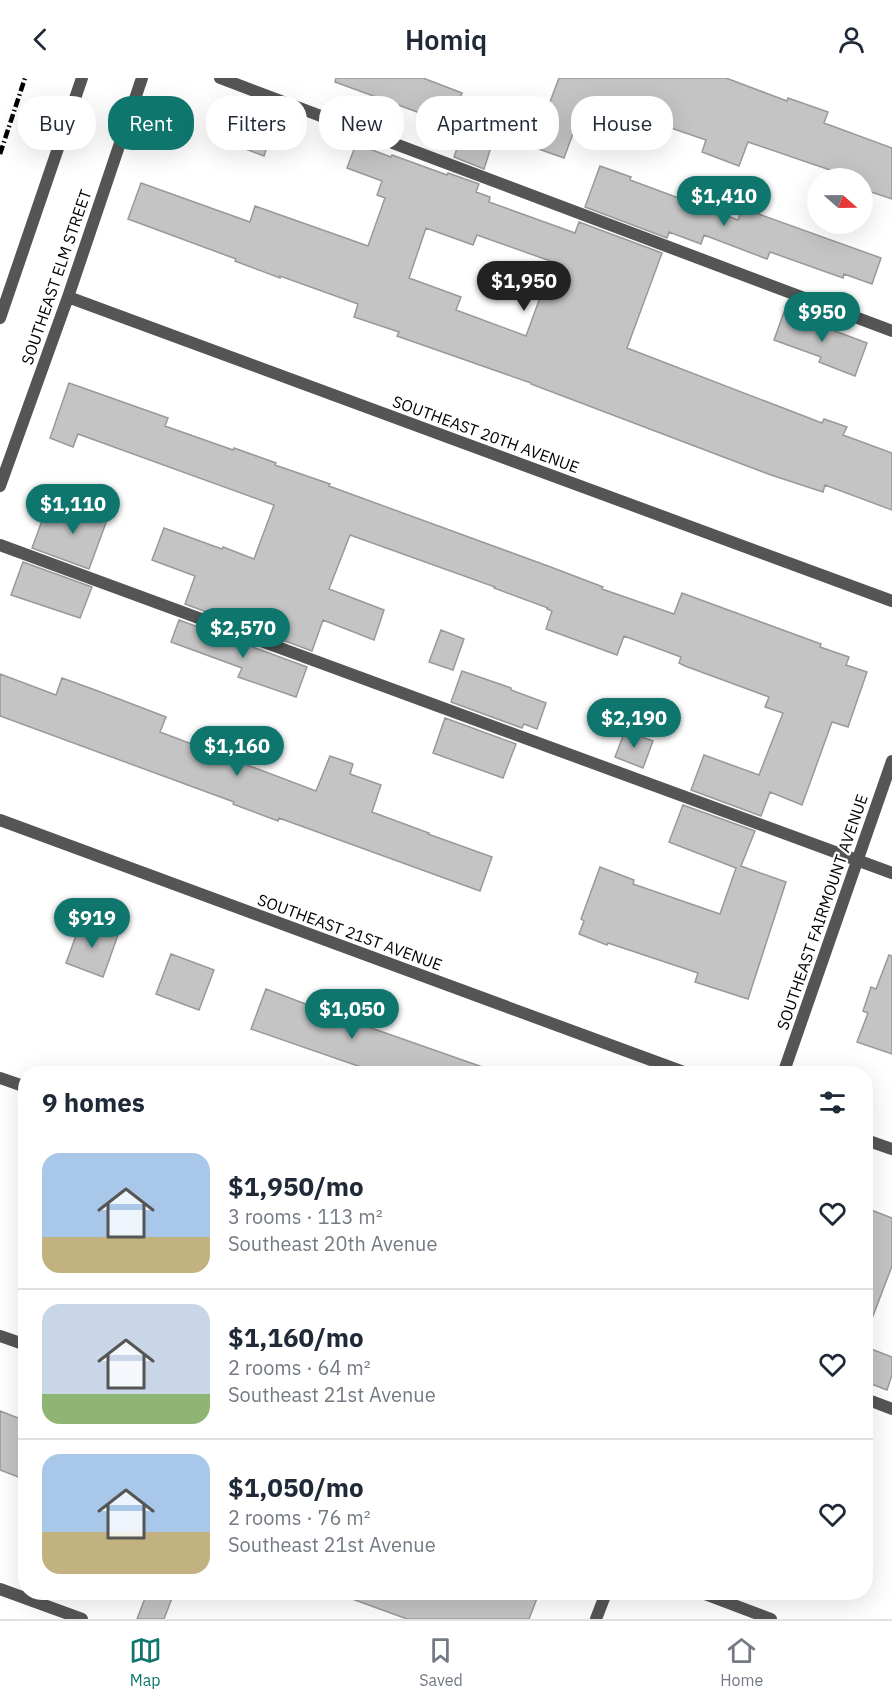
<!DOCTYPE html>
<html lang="en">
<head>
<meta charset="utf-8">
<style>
	:root { --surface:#fff; --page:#f2f2f3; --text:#1f2937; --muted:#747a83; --line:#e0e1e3; --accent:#0f766e }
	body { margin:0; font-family:"IBM Plex Sans",sans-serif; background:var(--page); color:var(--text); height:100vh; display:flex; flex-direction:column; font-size:22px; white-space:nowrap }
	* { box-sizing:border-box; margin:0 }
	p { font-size:20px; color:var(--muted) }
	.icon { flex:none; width:33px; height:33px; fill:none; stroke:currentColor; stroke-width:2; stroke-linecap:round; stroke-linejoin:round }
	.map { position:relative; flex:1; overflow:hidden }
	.details { position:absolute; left:18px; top:988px; width:855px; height:534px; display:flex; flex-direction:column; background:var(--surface); border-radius:24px; box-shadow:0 6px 24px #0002 }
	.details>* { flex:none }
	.guide { position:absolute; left:18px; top:18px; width:856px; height:54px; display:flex; gap:12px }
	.needle { width:39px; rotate:110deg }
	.controls { position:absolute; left:807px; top:90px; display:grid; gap:12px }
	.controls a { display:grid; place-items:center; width:66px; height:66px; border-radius:50%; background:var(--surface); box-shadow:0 6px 24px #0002; font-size:30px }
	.price { position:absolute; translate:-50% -51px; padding:0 14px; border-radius:21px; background:var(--accent); color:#fff; font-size:20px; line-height:39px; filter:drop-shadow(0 2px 3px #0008) }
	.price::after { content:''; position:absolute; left:50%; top:36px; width:18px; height:14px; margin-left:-9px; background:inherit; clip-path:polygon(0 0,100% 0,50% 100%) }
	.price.on { background:#222; color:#fff }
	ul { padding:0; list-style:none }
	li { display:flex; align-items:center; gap:18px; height:150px; padding:0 24px }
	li+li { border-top:2px solid var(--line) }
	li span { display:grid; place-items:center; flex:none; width:168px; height:120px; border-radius:18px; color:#555 }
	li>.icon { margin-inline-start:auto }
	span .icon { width:72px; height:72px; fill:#fffc; stroke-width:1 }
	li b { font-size:26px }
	h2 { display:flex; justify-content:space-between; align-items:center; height:72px; padding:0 24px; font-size:26px }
	.chip { padding:0 21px; border-radius:24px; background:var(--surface); box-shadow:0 6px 24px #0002; font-size:21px; line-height:54px }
	.chip.on { background:var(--accent); color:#fff }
	header { display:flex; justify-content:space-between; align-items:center; height:78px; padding:0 24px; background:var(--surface); font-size:27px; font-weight:600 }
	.dock { display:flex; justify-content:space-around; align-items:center; height:84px; border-top:2px solid var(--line); background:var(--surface); font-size:16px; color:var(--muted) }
	.dock a { display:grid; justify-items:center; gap:3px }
	.dock .on { color:var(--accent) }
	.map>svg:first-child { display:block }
	.building { fill:#c4c4c4; stroke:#999; stroke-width:1.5; fill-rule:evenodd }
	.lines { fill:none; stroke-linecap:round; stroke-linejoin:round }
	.service { stroke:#555; stroke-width:12 }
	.minor { stroke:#555; stroke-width:12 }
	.tertiary { stroke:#555; stroke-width:12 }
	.rail { stroke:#000; stroke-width:4.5; stroke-dasharray:9 3 1.5 3; stroke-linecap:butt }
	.labels { text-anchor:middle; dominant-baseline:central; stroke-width:4.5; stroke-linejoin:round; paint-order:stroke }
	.street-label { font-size:16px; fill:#000; stroke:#fff }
</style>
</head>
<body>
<header><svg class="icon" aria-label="back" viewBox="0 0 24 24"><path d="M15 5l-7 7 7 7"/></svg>Homiq<svg class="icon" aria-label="person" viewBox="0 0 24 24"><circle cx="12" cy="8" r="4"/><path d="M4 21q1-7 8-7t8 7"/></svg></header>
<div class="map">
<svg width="892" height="1541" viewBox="0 0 892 1541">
	<rect width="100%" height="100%" fill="#fff"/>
	<path class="building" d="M336 0H423L462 15 450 46 335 4Z
		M559 0H726L787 23 788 20 828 34 824 45 892 70V121L862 111V100H827L830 92 748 64 739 88 702 74 706 62 639 39 636 47 583 28 564 80 533 69Z
		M246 34 275 44 264 78 235 67Z
		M464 50 494 60 484 91 454 79Z
		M356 66 391 79 392 77 447 97 448 95 479 106 476 114 490 119 489 124 575 155 579 144 662 175 627 270 822 345 824 341 847 349 843 357 892 375V432L825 407 823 414 771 397 531 306V305L397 258 399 254 354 239 358 226 280 198V200L235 183 236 181 128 141 141 105 250 144 255 128 368 168 385 120 377 117 382 103 347 90ZM426 150 473 167 477 157 553 184 526 258 456 232 461 219 409 200Z
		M600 88 631 99 630 102 738 142 742 130 881 180 872 206 844 196 843 200 770 174 767 181 704 157 701 166 669 154 667 160 585 129Z
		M784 234 867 265 855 298 819 284 821 279 774 262Z
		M69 305 168 340 165 348 233 372 234 370 276 385 275 387 330 406 329 408 548 488 603 509 602 511 674 536 682 515 821 566 820 569 849 579 846 587 867 594 848 649 832 644 802 727 770 714 761 738 691 712 704 677 759 697 783 635 765 629 769 619 685 588 679 585 681 579 624 558 617 577 546 551 552 533 547 531 548 530 494 510 495 509 350 457 329 511 384 532 374 562 323 542 312 573 185 526 195 498 152 482 164 450 222 471 223 469 254 481 274 427 78 356 73 369 50 360Z
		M87 423 111 431 89 491 32 470 46 432 80 444Z
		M23 484 92 509 80 540 11 517Z
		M179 542 307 589 296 619 238 599 242 590 171 564Z
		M441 552 464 561 453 592 429 584Z
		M462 593 511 610V612L546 625 537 651 524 646 522 650 451 624Z
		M0 596 56 617 62 600 98 613 166 639 160 654 316 713 330 678 353 686 350 696 381 707 372 734 429 755 428 756 492 779 480 813 279 740 278 743 233 726 234 724 0 638Z
		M445 640 516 666 503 700 433 675Z
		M625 653 653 663 643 690 615 679Z
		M683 727 755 753 741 788 786 804 748 921 695 904 698 895 608 865 607 867 579 856 584 843 581 841 600 789 634 802 633 806 720 836 736 790 669 764Z
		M81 844 118 857 103 899 66 885Z
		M171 876 214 892 199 932 156 916Z
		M889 877 892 878V976L857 964 868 935 863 933 871 909 876 911Z
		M266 911 340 939 491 992 490 996H381L251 951Z
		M866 1130 892 1140V1188L868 1251H866Z
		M866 1269 892 1279V1297L887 1312 866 1304Z
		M0 1333 26 1343V1402L0 1392Z
		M147 1515H174L164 1541H137Z
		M345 1515H539L529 1541H407L344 1518Z"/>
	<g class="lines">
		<path class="service" d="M220 0 892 253
			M0 467 892 795
			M0 1000 26 1009
			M866 1321 892 1331
			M0 1511 82 1541"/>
		<path class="minor" d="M68 219 892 523
			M0 408 68 219 142 0
			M0 742 689 996
			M783 996 892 683
			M866 1062 892 1071
			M0 1258 26 1267
			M702 1515 771 1541
			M596 1541 606 1515"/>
		<path class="tertiary" d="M0 240 82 0"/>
		<path class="rail" d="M0 76 25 0"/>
	</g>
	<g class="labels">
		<g class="street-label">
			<text transform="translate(56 199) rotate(-71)">SOUTHEAST ELM STREET</text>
			<text transform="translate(486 356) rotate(20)">SOUTHEAST 20TH AVENUE</text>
			<text transform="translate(822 834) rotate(-71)">SOUTHEAST FAIRMOUNT AVENUE</text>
			<text transform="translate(350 854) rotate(20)">SOUTHEAST 21ST AVENUE</text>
		</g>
	</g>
</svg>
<div class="controls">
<a><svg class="needle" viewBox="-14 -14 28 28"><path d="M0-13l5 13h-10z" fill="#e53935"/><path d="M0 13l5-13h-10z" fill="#747a83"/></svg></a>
</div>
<b class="price" style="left:724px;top:149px">$1,410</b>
<b class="price on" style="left:524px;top:234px">$1,950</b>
<b class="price" style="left:822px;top:265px">$950</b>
<b class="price" style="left:73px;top:457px">$1,110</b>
<b class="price" style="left:243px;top:581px">$2,570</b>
<b class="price" style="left:634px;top:671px">$2,190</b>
<b class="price" style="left:237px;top:699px">$1,160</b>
<b class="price" style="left:92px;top:871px">$919</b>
<b class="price" style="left:352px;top:962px">$1,050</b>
<div class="guide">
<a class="chip">Buy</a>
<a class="chip on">Rent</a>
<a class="chip">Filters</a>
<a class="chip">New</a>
<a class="chip">Apartment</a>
<a class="chip">House</a>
</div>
<section class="details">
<h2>9 homes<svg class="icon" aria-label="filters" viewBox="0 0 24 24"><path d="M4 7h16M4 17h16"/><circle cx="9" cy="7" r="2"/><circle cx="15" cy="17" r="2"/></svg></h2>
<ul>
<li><span style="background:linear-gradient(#a9c7e8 70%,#c2b280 0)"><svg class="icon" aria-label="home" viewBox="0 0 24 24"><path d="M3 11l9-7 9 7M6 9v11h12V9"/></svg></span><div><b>$1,950/mo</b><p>3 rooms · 113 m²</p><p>Southeast 20th Avenue</p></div><svg class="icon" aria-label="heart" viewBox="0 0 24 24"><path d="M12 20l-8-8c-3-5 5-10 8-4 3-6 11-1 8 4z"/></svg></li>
<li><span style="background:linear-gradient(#c9d6e8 75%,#8fb573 0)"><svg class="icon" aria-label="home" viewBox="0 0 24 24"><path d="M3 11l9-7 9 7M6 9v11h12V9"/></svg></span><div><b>$1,160/mo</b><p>2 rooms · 64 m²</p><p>Southeast 21st Avenue</p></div><svg class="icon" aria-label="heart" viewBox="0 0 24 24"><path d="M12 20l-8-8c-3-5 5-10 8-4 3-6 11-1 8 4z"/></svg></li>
<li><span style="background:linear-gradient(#a9c7e8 65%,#c2b280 0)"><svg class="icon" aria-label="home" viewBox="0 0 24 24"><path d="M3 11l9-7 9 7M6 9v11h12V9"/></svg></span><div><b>$1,050/mo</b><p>2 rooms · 76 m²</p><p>Southeast 21st Avenue</p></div><svg class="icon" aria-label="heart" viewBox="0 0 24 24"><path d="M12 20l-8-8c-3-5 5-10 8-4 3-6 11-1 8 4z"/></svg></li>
</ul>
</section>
</div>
<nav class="dock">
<a class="on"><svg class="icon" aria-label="map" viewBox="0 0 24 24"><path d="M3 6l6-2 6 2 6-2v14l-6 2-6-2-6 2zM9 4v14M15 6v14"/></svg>Map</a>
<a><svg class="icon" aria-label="saved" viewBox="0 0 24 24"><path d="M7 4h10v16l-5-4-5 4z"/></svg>Saved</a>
<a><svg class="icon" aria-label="home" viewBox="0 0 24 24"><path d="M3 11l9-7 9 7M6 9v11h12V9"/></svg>Home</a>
</nav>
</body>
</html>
